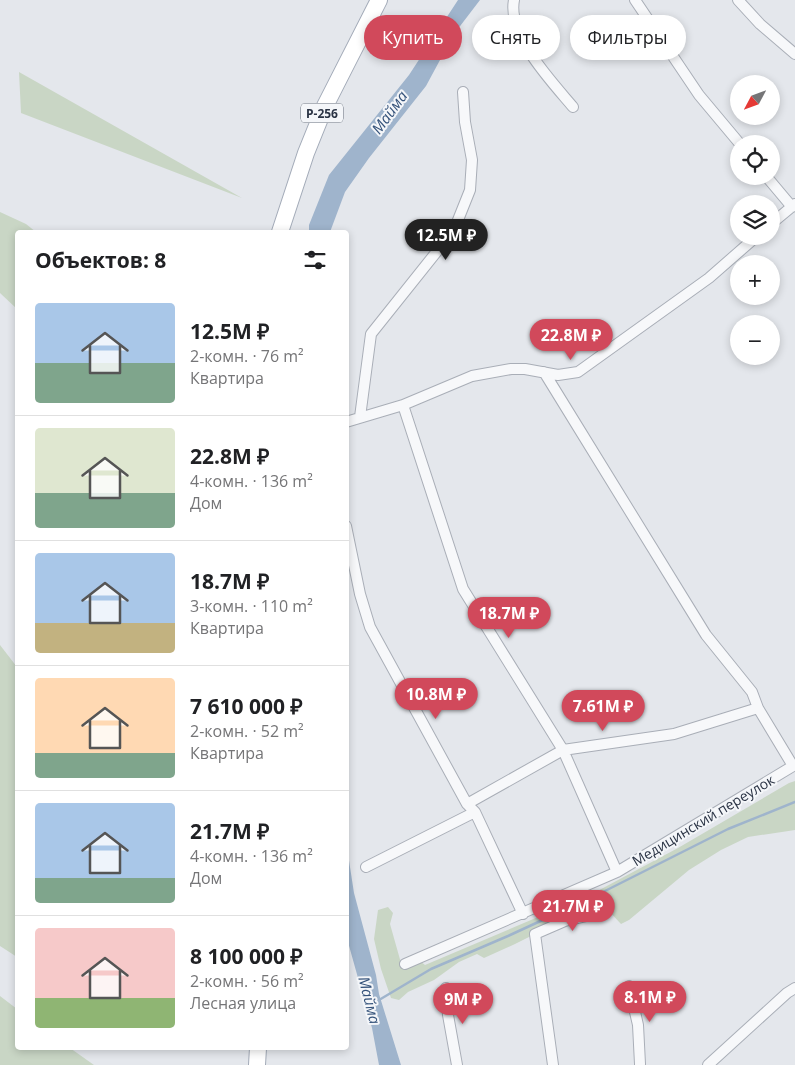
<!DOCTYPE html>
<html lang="ru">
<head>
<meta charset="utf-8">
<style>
	:root { --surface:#fff; --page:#f6f6f6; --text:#202124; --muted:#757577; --line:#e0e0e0; --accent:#d1495b }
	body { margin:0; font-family:"Open Sans",sans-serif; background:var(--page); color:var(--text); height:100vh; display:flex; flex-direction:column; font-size:19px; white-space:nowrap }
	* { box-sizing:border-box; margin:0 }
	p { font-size:16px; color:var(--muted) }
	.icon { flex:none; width:28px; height:28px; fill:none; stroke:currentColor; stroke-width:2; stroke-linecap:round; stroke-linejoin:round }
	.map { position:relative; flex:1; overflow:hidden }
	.panel { position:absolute; left:15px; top:230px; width:334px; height:820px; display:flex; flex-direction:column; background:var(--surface); border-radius:5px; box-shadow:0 2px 8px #0003 }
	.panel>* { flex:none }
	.guide { position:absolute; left:364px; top:15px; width:356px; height:45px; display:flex; gap:10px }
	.needle { width:32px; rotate:229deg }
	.buttons { position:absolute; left:730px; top:75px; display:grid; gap:10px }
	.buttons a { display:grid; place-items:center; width:50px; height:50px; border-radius:50%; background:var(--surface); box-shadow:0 2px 8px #0003; font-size:25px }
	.price { position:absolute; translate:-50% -42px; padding:0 11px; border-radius:18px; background:var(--accent); color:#fff; font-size:16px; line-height:32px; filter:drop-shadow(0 1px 2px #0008) }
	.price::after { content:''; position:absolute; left:50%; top:30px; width:15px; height:11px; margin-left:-8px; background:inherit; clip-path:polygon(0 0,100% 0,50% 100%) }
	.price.active { background:#222; color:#fff }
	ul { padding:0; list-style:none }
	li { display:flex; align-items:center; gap:15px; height:125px; padding:0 20px }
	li+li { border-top:1px solid var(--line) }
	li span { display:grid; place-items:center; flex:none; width:140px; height:100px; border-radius:5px; color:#555 }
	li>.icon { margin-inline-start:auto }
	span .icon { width:60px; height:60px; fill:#fffc; stroke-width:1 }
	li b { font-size:21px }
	h2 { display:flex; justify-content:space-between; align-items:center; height:60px; padding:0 20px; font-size:21px }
	.pill { padding:0 18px; border-radius:22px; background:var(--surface); box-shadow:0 2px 8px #0003; font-size:18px; line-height:45px }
	.pill.active { background:var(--accent); color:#fff }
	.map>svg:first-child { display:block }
	.green { fill:#c9d6c5 }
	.water { fill:#9fb4cc }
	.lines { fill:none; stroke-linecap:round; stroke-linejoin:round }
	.stream { stroke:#9fb4cc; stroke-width:2.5 }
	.street-casing { stroke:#a9aeb7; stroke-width:12 }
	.primary-casing { stroke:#a3abb8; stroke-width:18 }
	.street { stroke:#f7f8fa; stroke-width:10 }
	.primary { stroke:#fff; stroke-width:16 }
	.labels { text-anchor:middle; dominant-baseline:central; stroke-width:4; stroke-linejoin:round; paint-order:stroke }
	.shield { fill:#f4f6f9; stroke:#676e7b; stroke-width:1 }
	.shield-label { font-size:12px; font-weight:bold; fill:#2b3445 }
	.street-label { font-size:14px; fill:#2b3445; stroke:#f4f6f9 }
	.water-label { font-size:15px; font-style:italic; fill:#34527a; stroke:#f4f6f9 }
</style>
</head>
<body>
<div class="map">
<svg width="795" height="1065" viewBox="0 0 795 1065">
	<rect width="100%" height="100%" fill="#e4e7ec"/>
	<path class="green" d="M19 72 242 198 21 113Z
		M0 212 26 224 36 232H18L17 309 0 293Z
		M0 645 17 667V957L0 946Z
		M795 781V830L748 837 721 850 689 870 629 920 621 924 606 908 577 913 515 944 484 958 477 954 459 962 434 980 408 992 399 1000 391 998 381 969 374 939 378 910 388 907 393 913 390 924 401 963 420 961 425 965 590 895 678 848 789 783Z
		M0 996 17 1009 18 1048H70L94 1065H0Z"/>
	<path class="water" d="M458 0H480L454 34 426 86 369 158 345 192 330 232H309V225L329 175 409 75Z
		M346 841 354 893 376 975 379 994 401 1065H379L372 1028 346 935Z"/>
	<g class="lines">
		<path class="stream" d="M379 1000 431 969 508 936 599 894 728 829 795 802"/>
		<defs>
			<path id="street" d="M514 0C507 35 552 82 573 107
				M635 0 699 95 740 144
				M738 0 760 24 795 54
				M766 176 792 207
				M771 224 795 204
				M403 405 463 589 563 750 617 872
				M360 417 371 334 454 230 470 190 472 160 465 122 463 92
				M346 422 403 405 472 376 511 369H525L558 375 578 372 709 278 757 236
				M346 526 360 594 370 627 467 804 475 812 523 914
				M467 804 563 750 674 734 758 708
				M366 867 475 812
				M405 964 617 872 793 766 758 708 752 692 706 635 544 372
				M629 986 638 1025 640 1064
				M446 988 448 1015 457 1065
				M553 1065 535 934 565 921 604 912
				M708 1065 787 993 795 988"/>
			<path id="primary" d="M280 232 306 153 325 106 379 0
				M257 1065 258 1048"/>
		</defs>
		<use href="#street" class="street-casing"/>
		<use href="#primary" class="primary-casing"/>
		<use href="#street" class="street"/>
		<use href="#primary" class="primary"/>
	</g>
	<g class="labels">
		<rect class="shield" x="301" y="103.5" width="42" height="19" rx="4"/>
		<g class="shield-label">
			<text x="322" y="113">Р-256</text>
		</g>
		<g class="street-label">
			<text transform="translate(703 820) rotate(-31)">Медицинский переулок</text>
		</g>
		<g class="water-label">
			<text transform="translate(389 112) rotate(-54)">Майма</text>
			<text transform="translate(370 1000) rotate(76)">Майма</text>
		</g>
	</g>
</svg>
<div class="buttons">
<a><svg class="needle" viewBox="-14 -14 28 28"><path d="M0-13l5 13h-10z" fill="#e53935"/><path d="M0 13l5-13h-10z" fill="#757577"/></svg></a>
<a><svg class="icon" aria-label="locate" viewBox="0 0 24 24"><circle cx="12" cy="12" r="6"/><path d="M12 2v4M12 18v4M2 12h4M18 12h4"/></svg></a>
<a><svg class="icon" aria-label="layers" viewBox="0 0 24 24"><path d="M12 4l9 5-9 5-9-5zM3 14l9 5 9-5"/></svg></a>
<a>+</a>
<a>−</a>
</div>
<b class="price active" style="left:446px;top:261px">12.5M ₽</b>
<b class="price" style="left:571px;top:361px">22.8M ₽</b>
<b class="price" style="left:509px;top:639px">18.7M ₽</b>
<b class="price" style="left:436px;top:720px">10.8M ₽</b>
<b class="price" style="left:603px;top:732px">7.61M ₽</b>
<b class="price" style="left:573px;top:932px">21.7M ₽</b>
<b class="price" style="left:650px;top:1023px">8.1M ₽</b>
<b class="price" style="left:463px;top:1025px">9M ₽</b>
<div class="guide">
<a class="pill active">Купить</a>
<a class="pill">Снять</a>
<a class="pill">Фильтры</a>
</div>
<section class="panel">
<h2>Объектов: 8<svg class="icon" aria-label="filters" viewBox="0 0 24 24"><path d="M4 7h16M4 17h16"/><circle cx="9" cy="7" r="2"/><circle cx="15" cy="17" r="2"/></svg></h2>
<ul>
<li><span style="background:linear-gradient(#a9c7e8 60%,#7fa58c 0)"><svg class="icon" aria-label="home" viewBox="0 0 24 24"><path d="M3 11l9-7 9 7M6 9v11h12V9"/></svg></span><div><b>12.5M ₽</b><p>2-комн. · 76 m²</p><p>Квартира</p></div></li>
<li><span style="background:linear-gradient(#dfe7d0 65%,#7fa58c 0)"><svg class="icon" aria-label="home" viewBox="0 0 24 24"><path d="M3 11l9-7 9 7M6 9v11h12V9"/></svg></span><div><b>22.8M ₽</b><p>4-комн. · 136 m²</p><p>Дом</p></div></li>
<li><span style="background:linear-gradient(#a9c7e8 70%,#c2b280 0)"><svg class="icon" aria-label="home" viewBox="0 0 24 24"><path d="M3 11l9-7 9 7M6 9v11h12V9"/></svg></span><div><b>18.7M ₽</b><p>3-комн. · 110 m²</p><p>Квартира</p></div></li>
<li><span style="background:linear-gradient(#ffd9b3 75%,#7fa58c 0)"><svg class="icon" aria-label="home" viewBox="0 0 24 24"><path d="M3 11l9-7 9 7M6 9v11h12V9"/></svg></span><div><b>7 610 000 ₽</b><p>2-комн. · 52 m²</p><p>Квартира</p></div></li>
<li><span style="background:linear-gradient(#a9c7e8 75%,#7fa58c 0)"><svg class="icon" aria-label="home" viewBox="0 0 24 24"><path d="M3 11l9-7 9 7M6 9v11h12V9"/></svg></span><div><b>21.7M ₽</b><p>4-комн. · 136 m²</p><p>Дом</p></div></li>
<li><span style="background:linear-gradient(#f6c9c9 70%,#8fb573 0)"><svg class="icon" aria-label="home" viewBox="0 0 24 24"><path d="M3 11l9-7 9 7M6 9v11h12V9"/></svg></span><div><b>8 100 000 ₽</b><p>2-комн. · 56 m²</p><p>Лесная улица</p></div></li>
</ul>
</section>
</div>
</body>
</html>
